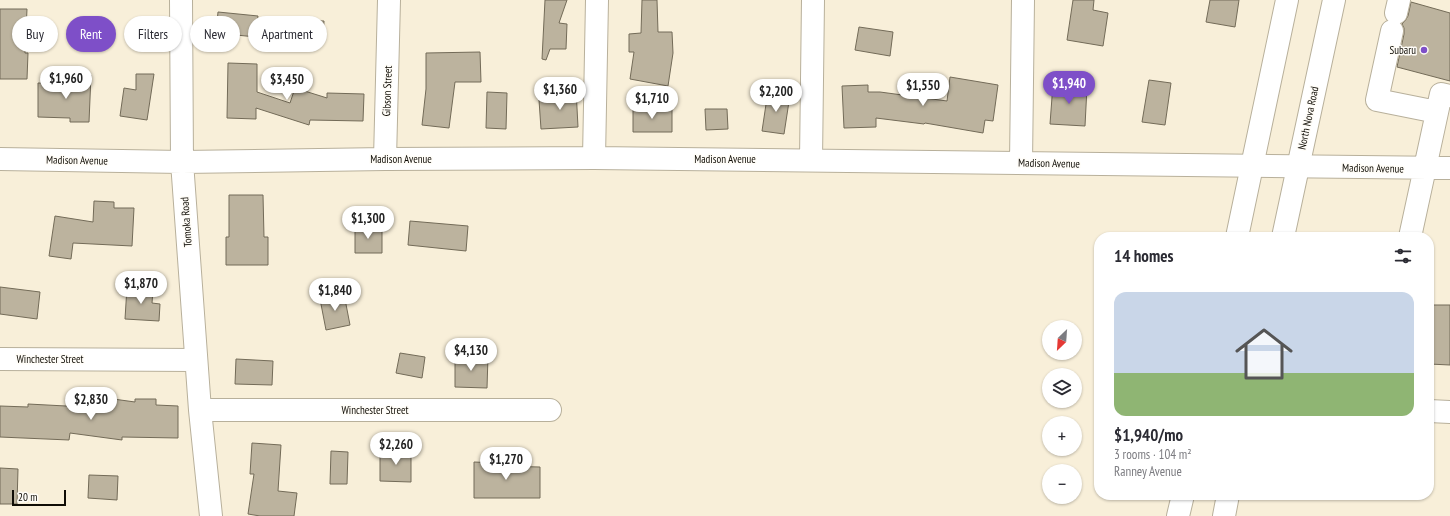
<!DOCTYPE html>
<html lang="en">
<head>
<meta charset="utf-8">
<style>
	:root { --surface:#fff; --page:#f7f7f7; --text:#2b2b33; --muted:#7c7c81; --line:#e1e1e2; --accent:#7e4fc8 }
	body { margin:0; font-family:"PT Sans Narrow",sans-serif; background:var(--page); color:var(--text); height:100vh; display:flex; flex-direction:column; font-size:15px; white-space:nowrap }
	* { box-sizing:border-box; margin:0 }
	p { font-size:13px; color:var(--muted) }
	.icon { flex:none; width:22px; height:22px; fill:none; stroke:currentColor; stroke-width:2; stroke-linecap:round; stroke-linejoin:round }
	.map { position:relative; flex:1; overflow:hidden }
	.drawer { position:absolute; left:1094px; top:232px; width:340px; height:268px; display:flex; flex-direction:column; background:var(--surface); border-radius:16px; box-shadow:0 1px 3px #0004 }
	.drawer>* { flex:none }
	.banner { position:absolute; left:12px; top:16px; width:380px; height:36px; display:flex; gap:8px }
	.needle { width:26px; rotate:205deg }
	.controls { position:absolute; left:1042px; top:320px; display:grid; gap:8px }
	.controls a { display:grid; place-items:center; width:40px; height:40px; border-radius:50%; background:var(--surface); box-shadow:0 1px 3px #0004; font-size:20px }
	.scale { position:absolute; left:12px; bottom:10px; width:54px; box-sizing:border-box; padding-left:4px; border:2px solid #100d06; border-top:0; font-size:11px; line-height:14px; white-space:nowrap; color:#100d06; -webkit-text-stroke:3px #fffdf8; paint-order:stroke }
	.price { position:absolute; translate:-50% -34px; padding:0 9px; border-radius:14px; background:#fff; color:#222; font-size:13px; line-height:26px; filter:drop-shadow(0 1px 2px #0008) }
	.price::after { content:''; position:absolute; left:50%; top:24px; width:12px; height:9px; margin-left:-6px; background:inherit; clip-path:polygon(0 0,100% 0,50% 100%) }
	.price.current { background:var(--accent); color:#fff }
	ul { padding:0; list-style:none }
	li { display:grid; align-content:center; gap:8px; height:212px; padding:0 20px }
	li+li { border-top:1px solid var(--line) }
	li span { display:grid; place-items:center; height:124px; border-radius:12px; color:#555 }
	li>.icon { margin-inline-start:auto }
	span .icon { width:72px; height:72px; fill:#fffc; stroke-width:1 }
	li b { font-size:17px }
	h2 { display:flex; justify-content:space-between; align-items:center; height:48px; padding:0 20px; font-size:17px }
	.tag { padding:0 14px; border-radius:18px; background:var(--surface); box-shadow:0 1px 3px #0004; font-size:14px; line-height:36px }
	.tag.current { background:var(--accent); color:#fff }
	.map>svg:first-child { display:block }
	.building { fill:#bcb39e; stroke:#736b58 }
	.lines { fill:none; stroke-linecap:round; stroke-linejoin:round }
	.minor-casing { stroke:#b8b09b; stroke-width:24 }
	.major-casing { stroke:#b8b09b; stroke-width:24 }
	.minor { stroke:#fff; stroke-width:22 }
	.major { stroke:#fff; stroke-width:22 }
	.poi-dot { fill:#7e4fc8; stroke:#fffdf8; stroke-width:1.5 }
	.labels { text-anchor:middle; dominant-baseline:central; stroke-width:3; stroke-linejoin:round; paint-order:stroke }
	.poi-label { font-size:11px; fill:#100d06; stroke:#fffdf8; text-anchor:end }
	.street-label { font-size:11px; fill:#100d06; stroke:#fffdf8 }
</style>
</head>
<body>
<div class="map">
<svg width="1450" height="516" viewBox="0 0 1450 516">
	<rect width="100%" height="100%" fill="#f8efd9"/>
	<path class="building" d="M545 0H567L559 23 567 24 566 49H550L546 60 542 59Z
		M642 0H657L658 32H672L673 53 668 86 630 79 634 52H629V34L641 33Z
		M1073 0H1094L1093 10 1108 13 1103 46 1067 40Z
		M1210 0H1239L1235 27 1206 22Z
		M1411 2 1450 13V81L1397 67 1404 34V28L1402 24 1405 21 1408 16Z
		M0 9H27L25 53H28L27 79H0Z
		M218 12 258 16 256 37 216 33Z
		M286 20 324 21 323 43 286 39Z
		M859 27 893 32 890 56 855 50Z
		M480 52 481 82H455L449 128 422 125 426 89V53Z
		M228 63 257 64V92L290 103 295 88 327 98V93L364 94 363 121 310 120 309 125 256 108V119L227 118Z
		M75 74 91 75 89 122H70V118L38 117V83L75 84Z
		M136 74H154L147 120 120 116 124 88 136 90Z
		M950 77 998 85 993 121 985 120 983 133 925 123 924 124 876 118V127L844 128 842 86 868 85V92H880L947 101Z
		M1149 80 1171 83 1165 125 1142 122Z
		M1053 84 1087 87 1085 126 1050 124Z
		M576 89 578 127 541 129 539 100 560 99V90Z
		M768 91 790 95 784 134 762 131Z
		M487 92 507 93 506 129 486 128Z
		M633 109H672V132H633Z
		M705 109H727L728 129 706 130Z
		M229 195H263L264 237H268V265H226V237H229Z
		M94 201 114 202V208H134L132 246 73 243 71 259 49 256 55 216 93 222Z
		M410 221 468 226 466 251 408 245Z
		M355 227H382V253H355Z
		M0 287 40 292 37 319 0 314Z
		M127 287 153 290 152 303 160 304 159 321 125 319Z
		M344 294 350 325 326 330 320 299Z
		M1429 305H1450V365L1429 364Z
		M400 353 425 357 422 378 396 373Z
		M455 356H488L487 388 455 387Z
		M236 359 273 361 272 385 235 384Z
		M106 398 135 402V399H156V405L178 406V438L122 437V440L70 433 69 440 0 437V406L28 407V404L85 407V404L105 406Z
		M252 443 281 445 278 491 297 493 294 516H260L248 514 254 474H250Z
		M380 450 411 451V482L380 481Z
		M331 451 348 452 347 484H330Z
		M474 462 497 463V466L540 467V498H474Z
		M0 468 18 469 17 504H0Z
		M89 475 118 476 117 500 88 498Z"/>
	<g class="lines">
		<defs>
			<path id="minor" d="M181 0 182 162 200 410 211 516
				M1396 13 1399 0
				M1392 31 1377 100 1437 112
				M594 158 597 0
				M0 159 182 162 385 159 594 158 1450 168
				M385 159 389 0
				M811 160 813 0
				M1021 163 1023 0
				M1410 237 1441 94 1450 96
				M0 359 196 360
				M200 410H550
				M1429 411 1450 412"/>
			<path id="major" d="M1237 237 1287 0
				M1283 237 1334 0
				M1178 516 1183 495
				M1224 516 1228 495"/>
		</defs>
		<use href="#minor" class="minor-casing"/>
		<use href="#major" class="major-casing"/>
		<use href="#minor" class="minor"/>
		<use href="#major" class="major"/>
	</g>
	<circle class="poi-dot" cx="1424" cy="50" r="4"/>
	<g class="labels">
		<g class="poi-label">
			<text x="1416" y="50">Subaru</text>
		</g>
		<g class="street-label">
			<text transform="translate(387 91) rotate(-88)">Gibson Street</text>
			<text transform="translate(1308 118) rotate(-78)">North Nova Road</text>
			<text x="401" y="159">Madison Avenue</text>
			<text x="725" y="159">Madison Avenue</text>
			<text transform="translate(77 160) rotate(1)">Madison Avenue</text>
			<text transform="translate(1049 163) rotate(1)">Madison Avenue</text>
			<text transform="translate(1373 168) rotate(1)">Madison Avenue</text>
			<text transform="translate(186 222) rotate(-94)">Tomoka Road</text>
			<text x="50" y="359">Winchester Street</text>
			<text x="375" y="410">Winchester Street</text>
		</g>
	</g>
</svg>
<div class="controls">
<a><svg class="needle" viewBox="-14 -14 28 28"><path d="M0-13l5 13h-10z" fill="#e53935"/><path d="M0 13l5-13h-10z" fill="#7c7c81"/></svg></a>
<a><svg class="icon" aria-label="layers" viewBox="0 0 24 24"><path d="M12 4l9 5-9 5-9-5zM3 14l9 5 9-5"/></svg></a>
<a>+</a>
<a>−</a>
</div>
<div class="scale">20 m</div>
<b class="price" style="left:66px;top:100px">$1,960</b>
<b class="price" style="left:287px;top:101px">$3,450</b>
<b class="price current" style="left:1069px;top:105px">$1,940</b>
<b class="price" style="left:923px;top:107px">$1,550</b>
<b class="price" style="left:560px;top:111px">$1,360</b>
<b class="price" style="left:776px;top:113px">$2,200</b>
<b class="price" style="left:652px;top:120px">$1,710</b>
<b class="price" style="left:368px;top:240px">$1,300</b>
<b class="price" style="left:141px;top:305px">$1,870</b>
<b class="price" style="left:335px;top:312px">$1,840</b>
<b class="price" style="left:471px;top:372px">$4,130</b>
<b class="price" style="left:91px;top:421px">$2,830</b>
<b class="price" style="left:396px;top:466px">$2,260</b>
<b class="price" style="left:506px;top:481px">$1,270</b>
<div class="banner">
<a class="tag">Buy</a>
<a class="tag current">Rent</a>
<a class="tag">Filters</a>
<a class="tag">New</a>
<a class="tag">Apartment</a>
</div>
<section class="drawer">
<h2>14 homes<svg class="icon" aria-label="filters" viewBox="0 0 24 24"><path d="M4 7h16M4 17h16"/><circle cx="9" cy="7" r="2"/><circle cx="15" cy="17" r="2"/></svg></h2>
<ul>
<li><span style="background:linear-gradient(#c9d6e8 65%,#8fb573 0)"><svg class="icon" aria-label="home" viewBox="0 0 24 24"><path d="M3 11l9-7 9 7M6 9v11h12V9"/></svg></span><div><b>$1,940/mo</b><p>3 rooms · 104 m²</p><p>Ranney Avenue</p></div></li>
</ul>
</section>
</div>
</body>
</html>
